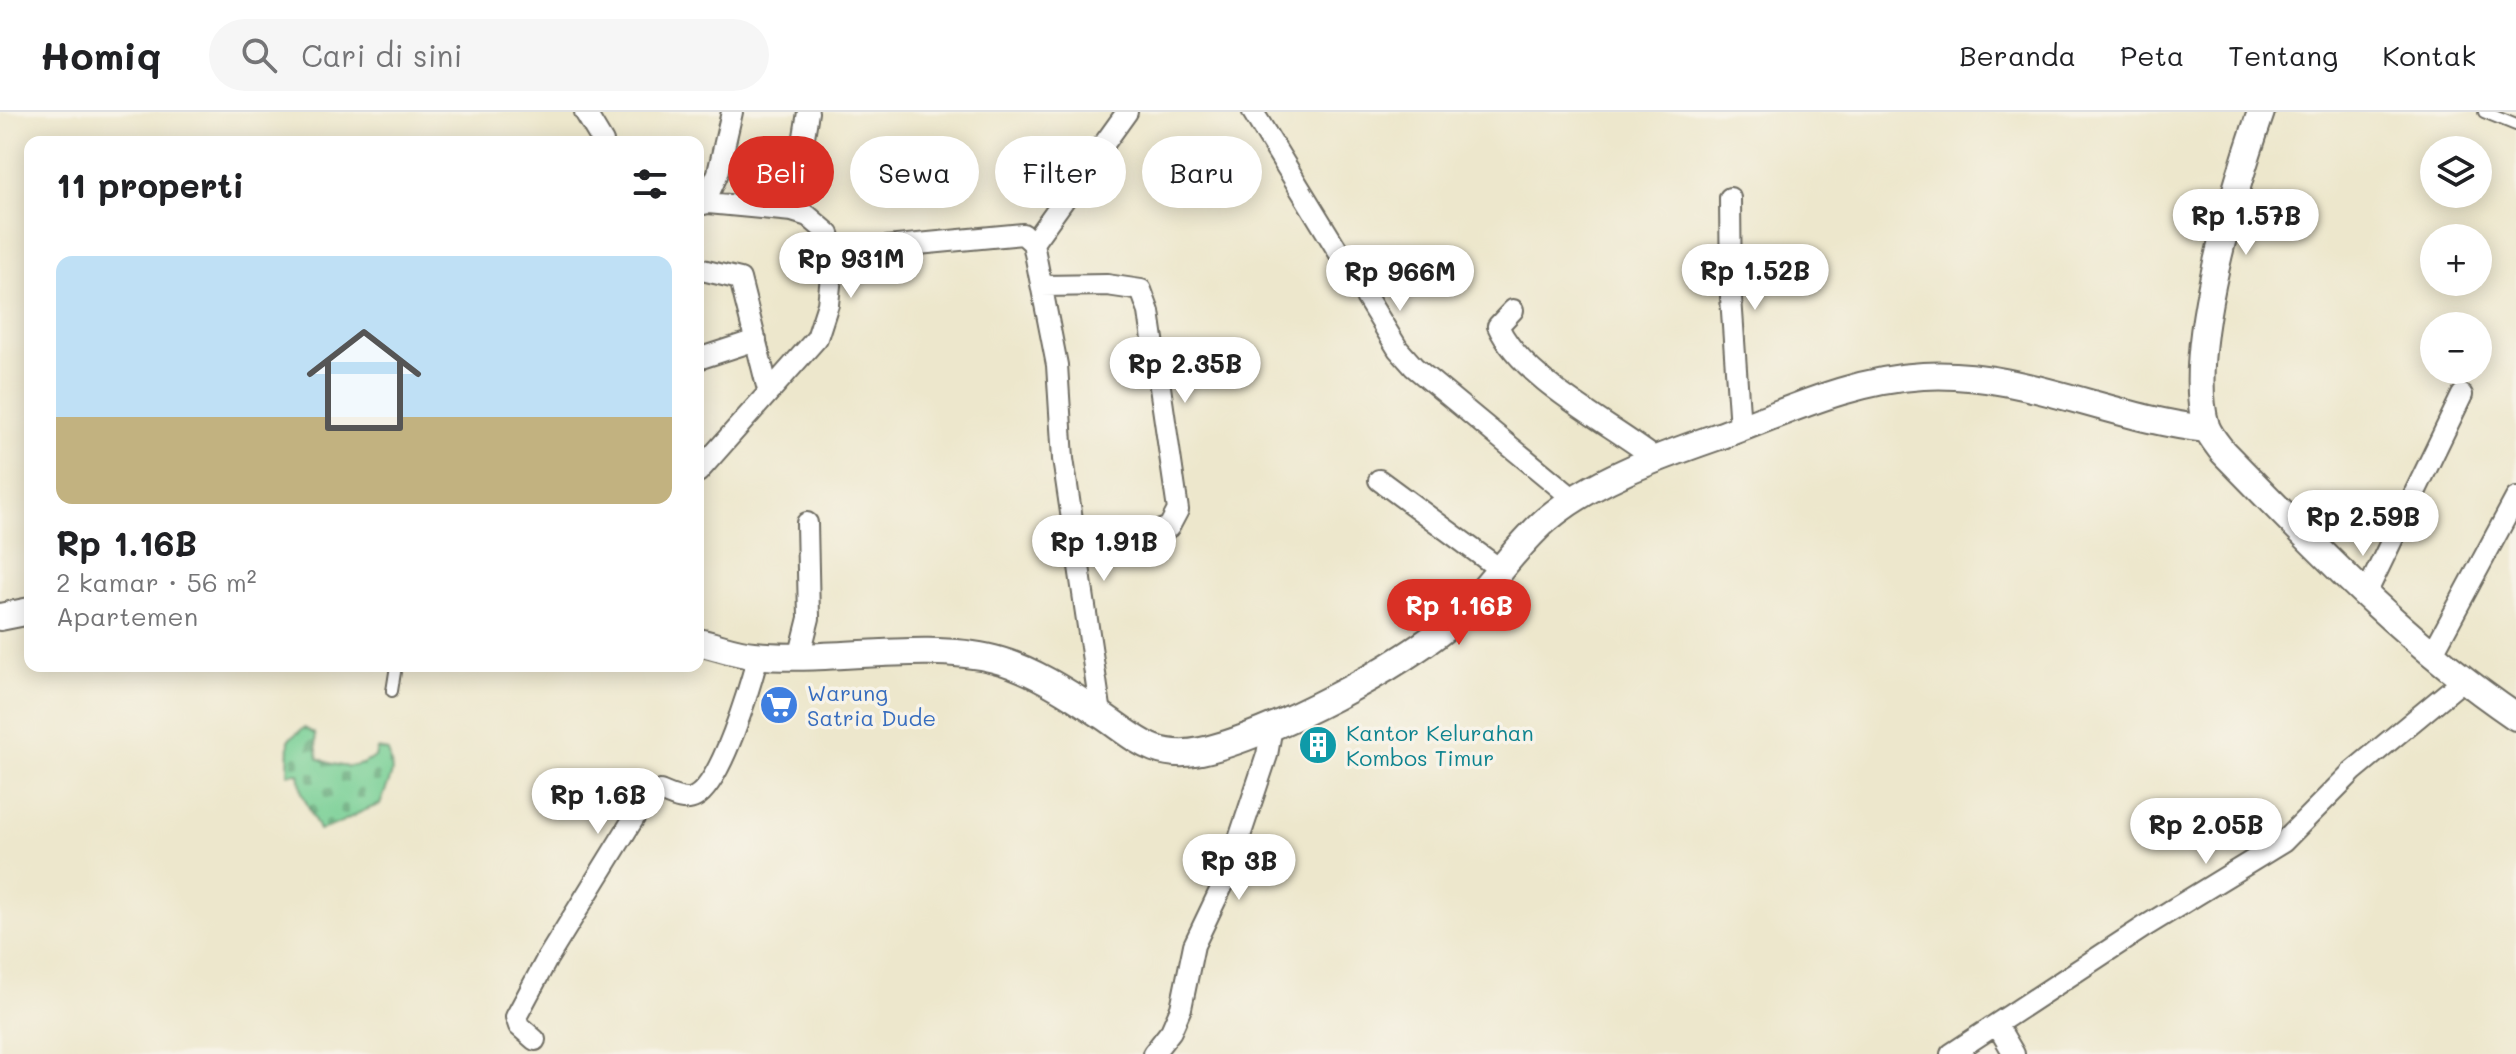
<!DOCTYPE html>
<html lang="id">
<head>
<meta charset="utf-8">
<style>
	:root { --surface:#fff; --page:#f6f6f6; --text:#202124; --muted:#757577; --line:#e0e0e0; --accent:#d93025 }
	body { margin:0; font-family:Mali,sans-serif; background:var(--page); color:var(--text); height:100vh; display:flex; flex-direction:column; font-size:30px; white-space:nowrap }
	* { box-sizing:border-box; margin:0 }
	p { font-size:26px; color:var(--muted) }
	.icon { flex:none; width:44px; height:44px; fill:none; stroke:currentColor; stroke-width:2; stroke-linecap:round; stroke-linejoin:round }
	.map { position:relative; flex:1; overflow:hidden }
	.side { position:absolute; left:24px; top:24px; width:680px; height:536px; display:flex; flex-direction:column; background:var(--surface); border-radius:16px; box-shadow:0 4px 20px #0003 }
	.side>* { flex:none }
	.banner { position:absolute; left:728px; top:24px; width:760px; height:72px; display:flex; gap:16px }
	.fabs { position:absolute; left:2420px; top:24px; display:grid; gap:16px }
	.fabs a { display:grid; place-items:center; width:72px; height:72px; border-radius:50%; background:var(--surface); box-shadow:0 4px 20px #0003; font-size:40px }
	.price { position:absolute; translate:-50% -68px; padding:0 18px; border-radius:28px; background:#fff; color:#222; font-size:26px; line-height:52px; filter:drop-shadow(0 2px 4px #0008) }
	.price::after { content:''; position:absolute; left:50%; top:48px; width:24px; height:18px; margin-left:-12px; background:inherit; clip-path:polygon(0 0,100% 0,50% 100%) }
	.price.active { background:var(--accent); color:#fff }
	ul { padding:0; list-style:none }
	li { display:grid; align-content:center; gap:16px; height:424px; padding:0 32px }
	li+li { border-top:2px solid var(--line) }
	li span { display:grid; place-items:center; height:248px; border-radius:16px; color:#555 }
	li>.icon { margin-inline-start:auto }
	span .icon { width:144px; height:144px; fill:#fffc; stroke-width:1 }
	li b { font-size:34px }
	h2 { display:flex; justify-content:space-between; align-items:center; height:96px; padding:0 32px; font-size:34px }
	.tag { padding:0 28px; border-radius:36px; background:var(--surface); box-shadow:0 4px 20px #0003; font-size:28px; line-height:72px }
	.tag.active { background:var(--accent); color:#fff }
	header { display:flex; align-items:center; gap:48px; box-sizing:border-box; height:112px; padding:0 40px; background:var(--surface); border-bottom:2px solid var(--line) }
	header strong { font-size:38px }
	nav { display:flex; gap:44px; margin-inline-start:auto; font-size:28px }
	.search { width:560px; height:72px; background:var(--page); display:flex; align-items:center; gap:20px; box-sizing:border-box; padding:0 28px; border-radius:44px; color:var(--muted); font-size:30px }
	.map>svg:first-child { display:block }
	.cemetery { fill:url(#cemetery-stones); stroke:#517d60; stroke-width:2 }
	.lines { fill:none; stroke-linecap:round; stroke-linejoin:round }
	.service-casing { stroke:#6f6d63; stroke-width:14 }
	.minor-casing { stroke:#6f6d63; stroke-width:24 }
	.tertiary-casing { stroke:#6f6d63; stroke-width:30 }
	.service { stroke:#fff; stroke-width:10 }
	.minor { stroke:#fff; stroke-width:20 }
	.tertiary { stroke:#fff; stroke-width:26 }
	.labels { text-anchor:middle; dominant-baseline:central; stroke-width:7; stroke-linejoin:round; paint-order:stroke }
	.shop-label { font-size:22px; fill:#366cbe; stroke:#f7f3e8; text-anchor:start }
	.culture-label { font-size:22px; fill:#0d838f; stroke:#f7f3e8; text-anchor:start }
</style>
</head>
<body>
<header>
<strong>Homiq</strong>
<div class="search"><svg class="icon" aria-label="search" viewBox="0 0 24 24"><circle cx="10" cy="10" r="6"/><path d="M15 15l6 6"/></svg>Cari di sini</div>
<nav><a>Beranda</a><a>Peta</a><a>Tentang</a><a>Kontak</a></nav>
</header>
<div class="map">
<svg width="2516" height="942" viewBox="0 0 2516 942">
	<defs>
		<pattern id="cemetery-stones" width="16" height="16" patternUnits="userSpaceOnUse" patternTransform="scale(2)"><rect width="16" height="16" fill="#77cf94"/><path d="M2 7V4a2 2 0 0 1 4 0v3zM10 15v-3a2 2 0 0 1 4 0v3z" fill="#62a879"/></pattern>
	</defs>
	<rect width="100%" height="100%" fill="#f7f3e8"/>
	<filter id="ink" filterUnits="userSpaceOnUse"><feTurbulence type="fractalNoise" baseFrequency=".0125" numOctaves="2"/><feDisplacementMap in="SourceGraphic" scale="16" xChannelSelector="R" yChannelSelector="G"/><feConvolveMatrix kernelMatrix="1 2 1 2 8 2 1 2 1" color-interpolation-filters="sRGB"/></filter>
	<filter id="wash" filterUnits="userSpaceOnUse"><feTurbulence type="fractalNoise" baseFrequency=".006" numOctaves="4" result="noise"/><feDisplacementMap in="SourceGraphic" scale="32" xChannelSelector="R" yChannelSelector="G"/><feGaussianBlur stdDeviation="1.8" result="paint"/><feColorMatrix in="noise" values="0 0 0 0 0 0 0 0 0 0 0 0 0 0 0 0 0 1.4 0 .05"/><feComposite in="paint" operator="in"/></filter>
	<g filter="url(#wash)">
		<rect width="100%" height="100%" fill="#ede7cc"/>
		<path class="cemetery" d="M304 616 315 622 318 646C339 657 356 658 375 645L377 637 388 639C397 668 388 666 380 693 357 698 342 714 319 718L302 681 299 661 288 662 289 627Z"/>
	</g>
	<g filter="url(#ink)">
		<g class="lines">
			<defs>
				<path id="service" d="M2484 0 2516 13
					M392 579 396 554"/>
				<path id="minor" d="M585 0 603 30
					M1253 0 1398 237 1414 255 1575 388
					M1730 86 1731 185 1740 316
					M698 90 792 99 808 104 829 122 834 137 828 192 817 226 698 360
					M704 92 718 61 732 0
					M792 99 808 0
					M1033 131 1127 0
					M834 140 1023 122 1033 131 1057 253 1063 347 1101 602
					M698 157 740 167 768 278
					M1042 174 1107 173 1141 178 1149 200 1178 398 1169 415 1143 425 1076 435
					M1513 198 1498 214C1522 268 1610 311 1656 347
					M698 247 756 228
					M1379 368 1501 458
					M2365 484 2462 283
					M800 542 809 506 807 411
					M2431 544 2516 386
					M1997 913 2014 942
					M535 928 519 914 516 905 547 847 645 688 660 679C670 683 684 691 695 685 722 671 750 574 758 544
					M1153 942 1171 919 1181 896 1194 833 1226 766 1267 643 1272 614
					M1951 942 2144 815 2283 730 2353 659 2463 568"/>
				<path id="tertiary" d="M2261 0C2235 75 2184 239 2206 314 2209 323 2217 332 2223 340 2316 435 2405 530 2516 605
					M0 505 30 499
					M698 530C717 534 736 542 754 543 826 551 924 529 994 547 1030 556 1067 580 1097 600 1133 623 1153 649 1201 639 1268 625 1406 553 1457 506 1489 476 1513 437 1546 408 1595 366 1665 343 1725 322 1790 298 1852 268 1923 264 2020 258 2111 307 2207 317"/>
			</defs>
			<use href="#service" class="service-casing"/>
			<use href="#minor" class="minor-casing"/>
			<use href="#tertiary" class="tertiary-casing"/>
			<use href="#service" class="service"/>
			<use href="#minor" class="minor"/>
			<use href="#tertiary" class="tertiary"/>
		</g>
	</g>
	<defs>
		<symbol id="supermarket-disc" viewBox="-11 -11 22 22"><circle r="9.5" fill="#3f7fe0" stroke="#f7f3e8"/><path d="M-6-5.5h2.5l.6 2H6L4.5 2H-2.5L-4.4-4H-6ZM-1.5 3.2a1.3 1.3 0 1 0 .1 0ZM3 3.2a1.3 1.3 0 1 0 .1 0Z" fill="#fff"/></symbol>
		<symbol id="building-disc" viewBox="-11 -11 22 22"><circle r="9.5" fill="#0f9aa8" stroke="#f7f3e8"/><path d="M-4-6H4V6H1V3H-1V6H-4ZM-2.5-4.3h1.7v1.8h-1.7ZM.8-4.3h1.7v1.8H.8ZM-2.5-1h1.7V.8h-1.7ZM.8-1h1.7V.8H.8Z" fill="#fff"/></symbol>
	</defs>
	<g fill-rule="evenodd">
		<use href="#supermarket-disc" x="757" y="571" width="44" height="44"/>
		<use href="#building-disc" x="1296" y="611" width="44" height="44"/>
	</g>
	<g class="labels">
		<g class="shop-label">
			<text x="807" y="580">Warung<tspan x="807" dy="25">Satria Dude</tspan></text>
		</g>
		<g class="culture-label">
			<text x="1346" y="620">Kantor Kelurahan<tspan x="1346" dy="25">Kombos Timur</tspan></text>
		</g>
	</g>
</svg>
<div class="fabs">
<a><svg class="icon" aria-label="layers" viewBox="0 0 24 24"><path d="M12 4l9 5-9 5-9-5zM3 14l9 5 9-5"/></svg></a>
<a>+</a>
<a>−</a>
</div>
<b class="price" style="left:2246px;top:145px">Rp 1.57B</b>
<b class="price" style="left:851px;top:188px">Rp 931M</b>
<b class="price" style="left:1755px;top:200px">Rp 1.52B</b>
<b class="price" style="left:1400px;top:201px">Rp 966M</b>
<b class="price" style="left:1185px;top:293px">Rp 2.35B</b>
<b class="price" style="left:2363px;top:446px">Rp 2.59B</b>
<b class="price" style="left:1104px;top:471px">Rp 1.91B</b>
<b class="price active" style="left:1459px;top:535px">Rp 1.16B</b>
<b class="price" style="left:598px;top:724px">Rp 1.6B</b>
<b class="price" style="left:2206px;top:754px">Rp 2.05B</b>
<b class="price" style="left:1239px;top:790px">Rp 3B</b>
<div class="banner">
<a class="tag active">Beli</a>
<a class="tag">Sewa</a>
<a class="tag">Filter</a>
<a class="tag">Baru</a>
</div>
<section class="side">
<h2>11 properti<svg class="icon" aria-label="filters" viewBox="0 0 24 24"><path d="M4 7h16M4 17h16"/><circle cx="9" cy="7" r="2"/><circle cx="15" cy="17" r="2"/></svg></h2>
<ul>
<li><span style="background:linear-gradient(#bfe0f5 65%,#c2b280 0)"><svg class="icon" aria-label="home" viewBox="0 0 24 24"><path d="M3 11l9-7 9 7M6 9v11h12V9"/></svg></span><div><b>Rp 1.16B</b><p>2 kamar · 56 m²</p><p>Apartemen</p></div></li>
</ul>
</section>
</div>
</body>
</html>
